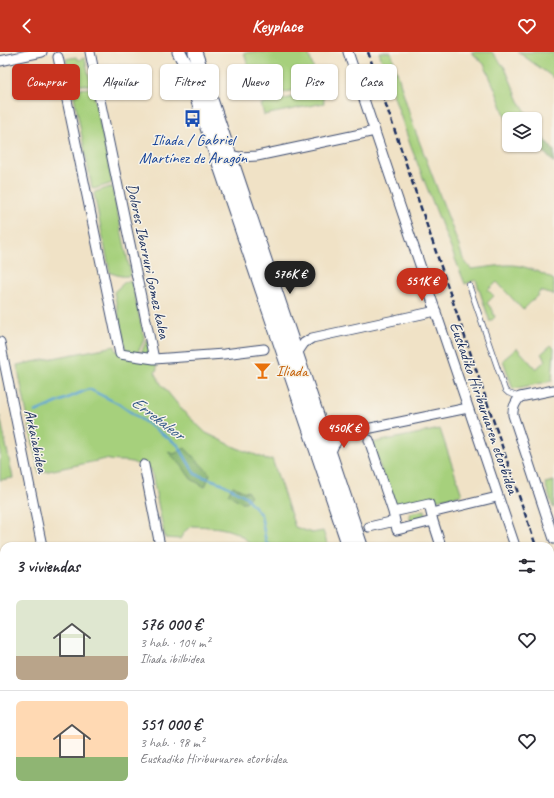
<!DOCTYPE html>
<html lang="es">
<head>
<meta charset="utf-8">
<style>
	:root { --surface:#fff; --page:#f2f2f3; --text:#2b2b33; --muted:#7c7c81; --line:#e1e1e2; --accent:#c8321e }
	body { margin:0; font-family:Caveat,sans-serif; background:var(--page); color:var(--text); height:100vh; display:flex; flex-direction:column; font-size:15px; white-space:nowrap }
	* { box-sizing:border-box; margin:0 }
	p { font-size:13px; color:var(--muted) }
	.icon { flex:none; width:22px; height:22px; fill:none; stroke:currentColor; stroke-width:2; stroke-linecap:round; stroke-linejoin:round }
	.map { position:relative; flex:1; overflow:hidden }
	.side { position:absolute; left:0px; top:490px; width:554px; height:256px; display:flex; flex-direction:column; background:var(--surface); border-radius:12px 12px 0 0; box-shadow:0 1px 3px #0004 }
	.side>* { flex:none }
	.guide { position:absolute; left:12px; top:12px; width:530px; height:36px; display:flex; gap:8px }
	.tools { position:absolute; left:502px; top:60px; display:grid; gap:8px }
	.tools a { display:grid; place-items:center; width:40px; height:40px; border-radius:6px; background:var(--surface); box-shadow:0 1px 3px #0004; font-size:20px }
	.price { position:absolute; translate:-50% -34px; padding:0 9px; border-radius:14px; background:var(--accent); color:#fff; font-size:13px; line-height:26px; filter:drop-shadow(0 1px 2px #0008) }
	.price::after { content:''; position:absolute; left:50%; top:24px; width:12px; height:9px; margin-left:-6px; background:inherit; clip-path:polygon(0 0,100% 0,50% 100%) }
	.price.selected { background:#222; color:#fff }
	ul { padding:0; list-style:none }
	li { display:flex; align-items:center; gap:12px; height:100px; padding:0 16px }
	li+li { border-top:1px solid var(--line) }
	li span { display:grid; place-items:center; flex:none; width:112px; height:80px; border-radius:6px; color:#555 }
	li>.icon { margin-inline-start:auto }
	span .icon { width:48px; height:48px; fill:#fffc; stroke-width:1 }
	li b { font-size:17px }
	h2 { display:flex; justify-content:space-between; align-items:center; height:48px; padding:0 16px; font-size:17px }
	.chip { padding:0 14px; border-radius:6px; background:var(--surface); box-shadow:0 1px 3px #0004; font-size:14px; line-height:36px }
	.chip.selected { background:var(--accent); color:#fff }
	header { display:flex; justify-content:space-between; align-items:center; height:52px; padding:0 16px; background:var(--accent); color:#fff; font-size:18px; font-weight:700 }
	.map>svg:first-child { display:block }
	.green { fill:#a6d07c; stroke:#60806d }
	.forest { fill:#84b26c; stroke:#507065 }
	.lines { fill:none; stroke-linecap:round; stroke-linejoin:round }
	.stream { stroke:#5da5d4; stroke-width:2.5 }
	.street-tunnel { stroke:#c5beb1; stroke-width:9; stroke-dasharray:9 4.5; stroke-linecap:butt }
	.lane-casing { stroke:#3b4a6e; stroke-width:6 }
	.street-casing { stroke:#3b4a6e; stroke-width:11 }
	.secondary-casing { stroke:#3b4a6e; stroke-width:15 }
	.lane { stroke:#fff; stroke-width:4.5 }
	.street { stroke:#fff; stroke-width:9 }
	.secondary { stroke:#fff; stroke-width:13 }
	.rail { stroke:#1b2f5e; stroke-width:2.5; stroke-dasharray:6 3; stroke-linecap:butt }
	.labels { text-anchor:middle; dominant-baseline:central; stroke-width:3; stroke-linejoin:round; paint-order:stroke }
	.transit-label { font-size:16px; fill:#164399; stroke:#f7f3e8 }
	.street-label { font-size:16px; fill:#1b2f5e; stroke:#f7f3e8 }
	.food-label { font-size:16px; fill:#c56008; stroke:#f7f3e8; text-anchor:start }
	.water-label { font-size:17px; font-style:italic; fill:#325887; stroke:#f7f3e8 }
</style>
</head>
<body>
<header><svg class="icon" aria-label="back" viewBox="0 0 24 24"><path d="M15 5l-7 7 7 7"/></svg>Keyplace<svg class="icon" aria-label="heart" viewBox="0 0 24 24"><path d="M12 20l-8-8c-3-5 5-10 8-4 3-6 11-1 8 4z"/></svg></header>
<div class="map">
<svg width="554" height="746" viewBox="0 0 554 746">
	<rect width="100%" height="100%" fill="#f7f3e8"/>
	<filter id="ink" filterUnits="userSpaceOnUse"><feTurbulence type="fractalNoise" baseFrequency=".025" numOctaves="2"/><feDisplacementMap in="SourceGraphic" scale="8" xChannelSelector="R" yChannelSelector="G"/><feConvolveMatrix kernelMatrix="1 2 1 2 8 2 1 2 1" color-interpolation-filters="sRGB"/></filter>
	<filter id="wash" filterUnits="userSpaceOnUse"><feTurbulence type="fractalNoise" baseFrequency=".012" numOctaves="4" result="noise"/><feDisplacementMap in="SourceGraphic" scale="16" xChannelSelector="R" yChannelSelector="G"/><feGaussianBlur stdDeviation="0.9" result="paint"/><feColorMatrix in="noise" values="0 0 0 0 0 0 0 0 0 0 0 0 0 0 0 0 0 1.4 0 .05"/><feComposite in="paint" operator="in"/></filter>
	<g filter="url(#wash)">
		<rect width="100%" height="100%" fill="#f0e2c6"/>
		<path class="green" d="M250 0H308L319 33 258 46 244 1Z
			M379 0H391L413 73 458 191 463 207 471 217C482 216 494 214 506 213 523 212 540 220 554 228V243L540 239 537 244 523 258 497 230 488 238 494 244 487 251 494 260 493 261 495 265 490 270 476 228 465 232 411 95Z
			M471 0H492L505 16 519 49 531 67H509V74L495 37 484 12Z
			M518 0H554V26Z
			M76 5 78 8 85 6 91 33H71L66 7Z
			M91 36 93 38 112 130 110 132 94 137 92 136 73 39V37Z
			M322 39 324 51 264 63 261 52Z
			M535 74 543 85 541 97 530 94 518 93H535Z
			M110 135H112L131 223C124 226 117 223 111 221L110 220 94 142 95 140Z
			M130 228H131L144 285 143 290 138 300 141 301 147 287 156 311 157 318 155 320 161 332 184 360 206 381 237 396 264 406 265 408 272 407 295 475 312 481 323 479 328 494H251C238 474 212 475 191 474L184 480 180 487 165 486 151 417C144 415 138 413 132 410 123 408 115 410 106 407L39 421 17 313 115 294 116 299H126L114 240 125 230Z
			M551 293 554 296 552 329 513 337 503 308 517 296 536 317 546 308 541 302Z
			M0 364 13 426 0 428Z
			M440 377 462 443 394 456 372 391Z
			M554 429V456H553L545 431Z
			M425 458 427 467 411 470 409 461Z
			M550 733 554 734V746H460L459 742H550Z
			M362 742H407L408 746H363Z"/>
		<path class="forest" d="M543 85 554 99V111L541 97Z
			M185 396 210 422 205 435 191 427 182 414 168 400 174 402Z
			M233 434 245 440 247 439 251 443 246 450H241L228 442Z"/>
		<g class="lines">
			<path class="stream" d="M35 360 89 337 119 352 178 393 195 422 221 431 245 444 261 463 266 490 271 494
				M503 746V742"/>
		</g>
	</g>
	<g filter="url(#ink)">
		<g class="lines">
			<path class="street-tunnel" d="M550 566 554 565"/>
			<defs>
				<path id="lane" d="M469 233 505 338 508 341 520 345
					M550 602 554 616
					M550 682 554 681
					M550 729H554"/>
				<path id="street" d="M90 0 154 307
					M348 0 515 494
					M58 5 120 302 154 307 224 302 264 297
					M0 9 42 0
					M229 103 239 105 257 104 375 79
					M0 290 42 494
					M296 303 304 291 312 286 436 259
					M554 338 520 345C515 351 512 356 513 363L554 487
					M320 372C327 378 333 381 342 382L468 356
					M369 388 393 460
					M330 402 334 393 342 382
					M144 413 160 494
					M395 469 397 478 433 469 431 461
					M433 469 441 494
					M369 475 395 469 393 460 429 452 431 461 493 446
					M0 672 4 671
					M0 681 4 680
					M0 690 4 689
					M212 742V746
					M242 742 243 746
					M350 742 351 746
					M79 746 91 742"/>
				<path id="secondary" d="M179 0 185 11 349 494
					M195 0 361 494
					M426 742 428 746
					M440 742 442 746"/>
			</defs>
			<use href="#lane" class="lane-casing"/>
			<use href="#street" class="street-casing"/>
			<use href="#secondary" class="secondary-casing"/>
			<use href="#lane" class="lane"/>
			<use href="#street" class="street"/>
			<use href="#secondary" class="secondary"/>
			<path class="rail" d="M368 0 536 494
				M550 523 554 536
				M550 540 554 553"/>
		</g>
	</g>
	<defs>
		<symbol id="bus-bare" viewBox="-9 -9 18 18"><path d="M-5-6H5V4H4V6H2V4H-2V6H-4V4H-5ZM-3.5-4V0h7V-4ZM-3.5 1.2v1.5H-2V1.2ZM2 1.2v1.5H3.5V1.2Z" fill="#1a4fb4" stroke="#f7f3e8" stroke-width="2.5" paint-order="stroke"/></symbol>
		<symbol id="bar-bare" viewBox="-9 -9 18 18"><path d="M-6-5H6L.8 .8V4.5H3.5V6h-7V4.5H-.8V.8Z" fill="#e8710a" stroke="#f7f3e8" stroke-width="2.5" paint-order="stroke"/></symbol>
	</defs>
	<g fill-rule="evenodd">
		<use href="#bus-bare" x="180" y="54" width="25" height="25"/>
		<use href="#bar-bare" x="250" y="306" width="25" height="25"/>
	</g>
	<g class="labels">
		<g class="transit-label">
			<text x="193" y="88">Iliada / Gabriel<tspan x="193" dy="18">Martínez de Aragón</tspan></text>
		</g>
		<g class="street-label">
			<text transform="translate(148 209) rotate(78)">Dolores Ibarruri Gomez kalea</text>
			<text transform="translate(484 356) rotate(71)">Euskadiko Hiriburuaren etorbidea</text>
			<text transform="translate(36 389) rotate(78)">Arkaiabidea</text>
		</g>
		<g class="food-label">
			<text x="276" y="319">Iliada</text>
		</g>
		<g class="water-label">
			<text transform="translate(158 366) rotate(37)">Errekaleor</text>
		</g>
	</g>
</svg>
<div class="tools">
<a><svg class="icon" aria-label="layers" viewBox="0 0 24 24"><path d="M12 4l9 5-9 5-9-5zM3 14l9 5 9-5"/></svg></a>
</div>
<b class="price selected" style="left:290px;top:243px">576K €</b>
<b class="price" style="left:422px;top:250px">551K €</b>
<b class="price" style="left:344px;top:397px">450K €</b>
<div class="guide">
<a class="chip selected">Comprar</a>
<a class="chip">Alquilar</a>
<a class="chip">Filtros</a>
<a class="chip">Nuevo</a>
<a class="chip">Piso</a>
<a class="chip">Casa</a>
</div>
<section class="side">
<h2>3 viviendas<svg class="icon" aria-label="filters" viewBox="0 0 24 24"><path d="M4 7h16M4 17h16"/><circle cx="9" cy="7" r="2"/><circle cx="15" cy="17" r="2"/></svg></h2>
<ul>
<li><span style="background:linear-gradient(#dfe7d0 70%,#b9a48a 0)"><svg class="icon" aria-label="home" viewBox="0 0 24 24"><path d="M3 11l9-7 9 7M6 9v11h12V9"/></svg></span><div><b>576 000 €</b><p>3 hab. · 104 m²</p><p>Iliada ibilbidea</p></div><svg class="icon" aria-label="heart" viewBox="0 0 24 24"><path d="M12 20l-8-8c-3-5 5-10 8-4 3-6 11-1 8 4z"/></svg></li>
<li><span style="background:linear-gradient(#ffd9b3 70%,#8fb573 0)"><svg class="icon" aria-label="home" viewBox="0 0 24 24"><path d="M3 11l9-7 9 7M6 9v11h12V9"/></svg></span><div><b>551 000 €</b><p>3 hab. · 98 m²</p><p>Euskadiko Hiriburuaren etorbidea</p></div><svg class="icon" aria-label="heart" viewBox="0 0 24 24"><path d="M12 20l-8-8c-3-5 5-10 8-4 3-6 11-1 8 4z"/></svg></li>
</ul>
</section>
</div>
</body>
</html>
